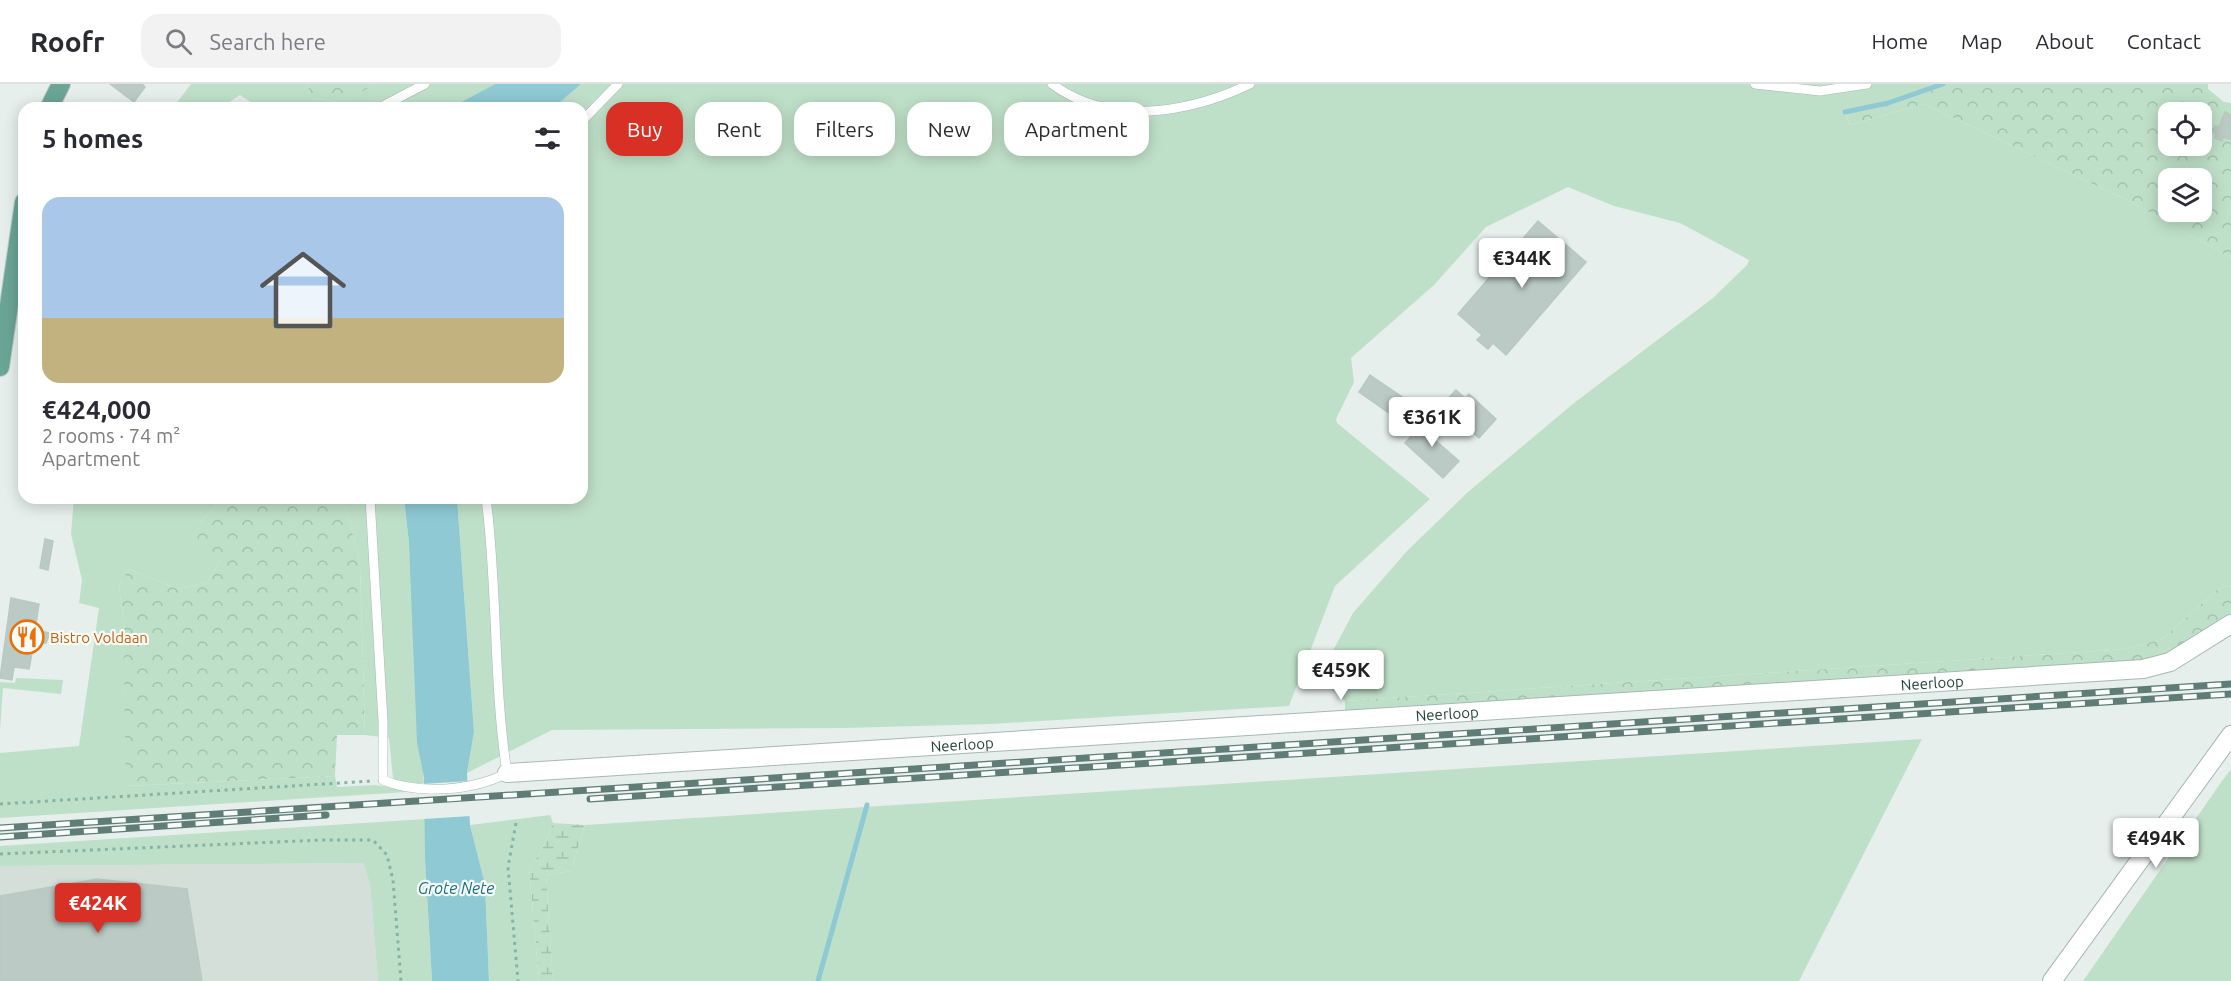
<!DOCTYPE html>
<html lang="en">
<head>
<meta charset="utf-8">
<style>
	:root { --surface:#fff; --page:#f2f2f3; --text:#2b2b33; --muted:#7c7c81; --line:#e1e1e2; --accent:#d93025 }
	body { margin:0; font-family:Ubuntu,sans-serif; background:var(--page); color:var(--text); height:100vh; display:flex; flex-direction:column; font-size:22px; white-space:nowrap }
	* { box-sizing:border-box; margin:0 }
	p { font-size:20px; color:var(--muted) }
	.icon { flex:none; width:33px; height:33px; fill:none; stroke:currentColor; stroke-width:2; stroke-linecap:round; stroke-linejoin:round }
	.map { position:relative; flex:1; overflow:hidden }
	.side { position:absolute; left:18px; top:18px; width:570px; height:402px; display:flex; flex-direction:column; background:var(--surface); border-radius:18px; box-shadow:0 3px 15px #0003 }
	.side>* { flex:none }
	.top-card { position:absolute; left:606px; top:18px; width:570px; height:54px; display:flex; gap:12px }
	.tools { position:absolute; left:2158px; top:18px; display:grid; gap:12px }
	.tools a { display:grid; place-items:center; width:54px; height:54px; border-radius:12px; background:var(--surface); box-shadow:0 3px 15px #0003; font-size:30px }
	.price { position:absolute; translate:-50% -51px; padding:0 14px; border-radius:6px; background:#fff; color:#222; font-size:20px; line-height:39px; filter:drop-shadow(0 2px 3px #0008) }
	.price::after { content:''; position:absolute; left:50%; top:36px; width:18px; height:14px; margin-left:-9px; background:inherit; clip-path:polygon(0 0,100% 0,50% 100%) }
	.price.active { background:var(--accent); color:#fff }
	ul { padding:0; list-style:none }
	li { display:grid; align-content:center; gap:12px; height:318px; padding:0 24px }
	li+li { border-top:2px solid var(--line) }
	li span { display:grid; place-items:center; height:186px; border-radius:18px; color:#555 }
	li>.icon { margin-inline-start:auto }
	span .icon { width:108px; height:108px; fill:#fffc; stroke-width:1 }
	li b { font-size:26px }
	h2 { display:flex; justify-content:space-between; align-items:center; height:72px; padding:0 24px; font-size:26px }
	.chip { padding:0 21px; border-radius:18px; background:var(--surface); box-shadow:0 3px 15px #0003; font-size:21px; line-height:54px }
	.chip.active { background:var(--accent); color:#fff }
	header { display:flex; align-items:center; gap:36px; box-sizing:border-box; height:84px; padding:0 30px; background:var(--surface); border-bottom:2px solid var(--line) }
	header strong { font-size:28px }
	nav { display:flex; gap:33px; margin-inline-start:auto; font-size:21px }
	.search { width:420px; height:54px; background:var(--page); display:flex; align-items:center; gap:15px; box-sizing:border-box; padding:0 21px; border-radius:18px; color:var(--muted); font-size:22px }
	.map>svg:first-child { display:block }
	.built { fill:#d4dfda }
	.green { fill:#bfe0c8 }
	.forest { fill:url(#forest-crowns); fill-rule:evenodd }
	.wetland { fill:url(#wetland-marsh) }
	.water { fill:#8ec9d4 }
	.pier { fill:#e6efeb }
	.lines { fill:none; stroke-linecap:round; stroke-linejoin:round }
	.stream { stroke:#8ec9d4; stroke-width:5 }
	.building { fill:#bbcac4; stroke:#b8c9c2; stroke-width:1.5 }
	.service-casing { stroke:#a8b8b2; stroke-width:10 }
	.minor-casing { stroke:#a8b8b2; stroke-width:20 }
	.primary-casing { stroke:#c2cac8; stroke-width:20 }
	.path { stroke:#86b3a5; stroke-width:3; stroke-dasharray:3 4.5; stroke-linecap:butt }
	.service { stroke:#fff; stroke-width:9 }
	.minor { stroke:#fff; stroke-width:18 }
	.primary { stroke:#6aa596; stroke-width:18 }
	.rail-casing { stroke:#5f7d75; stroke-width:7 }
	.rail { stroke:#f7fbf9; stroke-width:4.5; stroke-dasharray:14; stroke-linecap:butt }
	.labels { text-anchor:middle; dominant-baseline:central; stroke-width:4.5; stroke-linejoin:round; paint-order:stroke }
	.food-label { font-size:15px; fill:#c56008; stroke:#f7fbf9; text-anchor:start }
	.street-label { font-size:15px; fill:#24423a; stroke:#f7fbf9 }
	.water-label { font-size:16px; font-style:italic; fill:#1c6f80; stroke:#f7fbf9 }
</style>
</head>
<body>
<header>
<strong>Roofr</strong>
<div class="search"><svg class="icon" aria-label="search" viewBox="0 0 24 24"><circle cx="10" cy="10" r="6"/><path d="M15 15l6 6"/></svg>Search here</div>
<nav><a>Home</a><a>Map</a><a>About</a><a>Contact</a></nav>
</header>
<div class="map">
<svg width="2231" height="897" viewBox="0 0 2231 897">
	<defs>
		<pattern id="forest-crowns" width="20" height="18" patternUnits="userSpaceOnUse" patternTransform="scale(1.5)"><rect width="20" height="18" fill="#bfe0c8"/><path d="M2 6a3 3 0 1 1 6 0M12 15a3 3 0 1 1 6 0" fill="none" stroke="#a4c1ad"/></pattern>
		<pattern id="wetland-marsh" width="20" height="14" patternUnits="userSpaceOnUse" patternTransform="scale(1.5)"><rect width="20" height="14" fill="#bfe0c8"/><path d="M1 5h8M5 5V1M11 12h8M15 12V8" fill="none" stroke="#a4c1ad"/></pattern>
	</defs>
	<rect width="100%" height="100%" fill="#e6efeb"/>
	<path class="built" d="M363 779 370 800 378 897H0V782Z"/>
	<path class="green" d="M191 0H307L311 14 345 19 374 0H495L450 24H260L240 11 220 24H173Z
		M581 0H1943L1888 19 1845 29 1850 41 1924 20 2131 118 2231 174V501L2218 505 2162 555 2126 565 1345 617 1319 593 1353 529 1407 467 1468 408 1574 319 1713 214 1747 181 1749 176 1680 139 1614 122 1568 103 1486 143 1434 201 1351 274 1354 298 1336 335 1337 339 1430 415 1335 502 1289 622 991 640 843 644 552 646 467 689 474 648 457 414H582V24H553Z
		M74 414H214L216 422 199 440 222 473 208 498 178 505 129 485 119 502 123 533 127 702 335 692 337 703 375 701 422 707 0 734V669L79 662 99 524 79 519 82 496 71 450Z
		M344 414H404L409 459 424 699C413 700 401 702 393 694L389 654 365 651 360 480Z
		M16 594 63 596 61 610 3 604 0 646V598L15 599Z
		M1922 655 1799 897H553L546 791 571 787 585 741Z
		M2231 685V897H2083L2222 697Z
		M550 731 553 739 540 770 529 783 539 897H489L485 800 470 741Z
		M426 735 425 775 432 897H378L370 800 363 779 0 782V762Z"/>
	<path class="forest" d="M307 0H374L346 19 311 14Z
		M1943 0H2208V5L2224 18 2231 19V174L2131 118 1924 20 1850 41 1845 28 1888 19ZM2169 28H2202V62H2169ZM2169 94H2202V128H2169Z
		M214 414H344L360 480 365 651H337L335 692 126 702 123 533 119 502 129 485 178 505 208 498 222 473 193 456 199 440 216 422Z
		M2231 501V533L2158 576 1345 630V617L2126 565 2162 555 2218 505Z"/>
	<path class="wetland" d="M553 739 585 741 571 787 546 791 553 897H539L529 783 540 770Z"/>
	<path class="water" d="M495 0H581L553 24H450Z
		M404 414H457L474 648 467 689 470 741 485 800 489 897H432L425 775 424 693 417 659 409 459Z"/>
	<path class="pier" d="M469 697 471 732 424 735 422 700Z"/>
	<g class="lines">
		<path class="stream" d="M1845 28 1888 19 1943 0
			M818 897 867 721"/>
	</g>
	<path class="building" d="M110 0H142L145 3 134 18Z
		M2225 28 2231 31V52L2230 55 2223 53 2222 57 2215 54 2216 50 2213 48 2215 42 2219 43Z
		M1538 137 1586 178 1506 271 1493 259 1488 265 1477 256 1482 251 1458 230Z
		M1370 291 1411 319 1399 336 1359 308Z
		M1456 306 1465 314 1469 310 1496 335 1479 354 1442 321Z
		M1429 333 1443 346 1435 356 1459 377 1443 394 1405 359Z
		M45 455 53 457 48 486 40 484Z
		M11 514 39 520 35 546 50 549 46 559H34L29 585 14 583 12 596 0 594Z
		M97 795 187 805 202 897H0V812Z"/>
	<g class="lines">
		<defs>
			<path id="service" d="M1052 0C1110 43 1189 29 1250 0
				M1755 0 1820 7 1867 0
				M379 24 425 0
				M582 37 618 0
				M370 414 383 637V696C419 711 473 707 507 689 493 598 498 506 486 414"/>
			<g id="minor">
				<path id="s1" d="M507 689 2143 585 2170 578 2231 540"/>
				<path d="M2052 897 2231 651"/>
			</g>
			<path id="primary" d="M49 24 61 0
				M0 283 24 118"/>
		</defs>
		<use href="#service" class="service-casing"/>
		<use href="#minor" class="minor-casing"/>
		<use href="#primary" class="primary-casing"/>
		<path class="path" d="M0 720 372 697
			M516 739 508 783 518 897
			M0 770 322 756H373L387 771 393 796 401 897"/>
		<use href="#service" class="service"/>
		<use href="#minor" class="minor"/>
		<use href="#primary" class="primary"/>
		<defs>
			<path id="rail" d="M590 715 2231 610
				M0 744 2231 600
				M0 753 326 731"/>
		</defs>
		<use href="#rail" class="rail-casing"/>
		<use href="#rail" class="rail"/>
	</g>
	<defs>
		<symbol id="restaurant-ring" viewBox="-11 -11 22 22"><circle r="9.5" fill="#f7fbf9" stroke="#e8710a" stroke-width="1.5"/><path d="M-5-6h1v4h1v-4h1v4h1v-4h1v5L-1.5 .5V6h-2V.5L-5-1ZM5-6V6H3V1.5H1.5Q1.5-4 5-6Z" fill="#e8710a"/></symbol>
	</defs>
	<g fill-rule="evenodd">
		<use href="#restaurant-ring" x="8" y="534" width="38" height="38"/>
	</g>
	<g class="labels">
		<g class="food-label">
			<text x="50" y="553">Bistro Voldaan</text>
		</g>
		<g class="street-label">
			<text stroke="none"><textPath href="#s1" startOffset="1428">Neerloop</textPath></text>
			<text stroke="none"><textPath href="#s1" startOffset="942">Neerloop</textPath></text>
			<text stroke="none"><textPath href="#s1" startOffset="456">Neerloop</textPath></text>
		</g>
		<g class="water-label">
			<text x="456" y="804">Grote Nete</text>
		</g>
	</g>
</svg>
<div class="tools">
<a><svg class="icon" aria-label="locate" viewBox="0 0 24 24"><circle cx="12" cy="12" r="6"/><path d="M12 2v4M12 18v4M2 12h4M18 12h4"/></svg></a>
<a><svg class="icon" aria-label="layers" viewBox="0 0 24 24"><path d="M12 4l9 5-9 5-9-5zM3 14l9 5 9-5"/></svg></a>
</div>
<b class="price" style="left:1522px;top:205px">€344K</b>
<b class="price" style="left:1432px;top:364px">€361K</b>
<b class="price" style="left:1341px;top:617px">€459K</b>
<b class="price" style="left:2156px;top:785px">€494K</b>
<b class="price active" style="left:98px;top:850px">€424K</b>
<div class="top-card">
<a class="chip active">Buy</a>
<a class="chip">Rent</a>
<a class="chip">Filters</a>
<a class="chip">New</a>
<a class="chip">Apartment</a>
</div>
<section class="side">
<h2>5 homes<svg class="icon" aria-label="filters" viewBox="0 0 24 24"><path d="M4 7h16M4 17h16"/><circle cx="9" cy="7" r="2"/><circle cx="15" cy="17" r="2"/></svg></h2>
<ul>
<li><span style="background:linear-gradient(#a9c7e8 65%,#c2b280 0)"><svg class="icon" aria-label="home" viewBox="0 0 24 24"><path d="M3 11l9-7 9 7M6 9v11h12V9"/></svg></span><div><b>€424,000</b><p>2 rooms · 74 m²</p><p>Apartment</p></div></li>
</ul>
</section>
</div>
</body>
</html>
